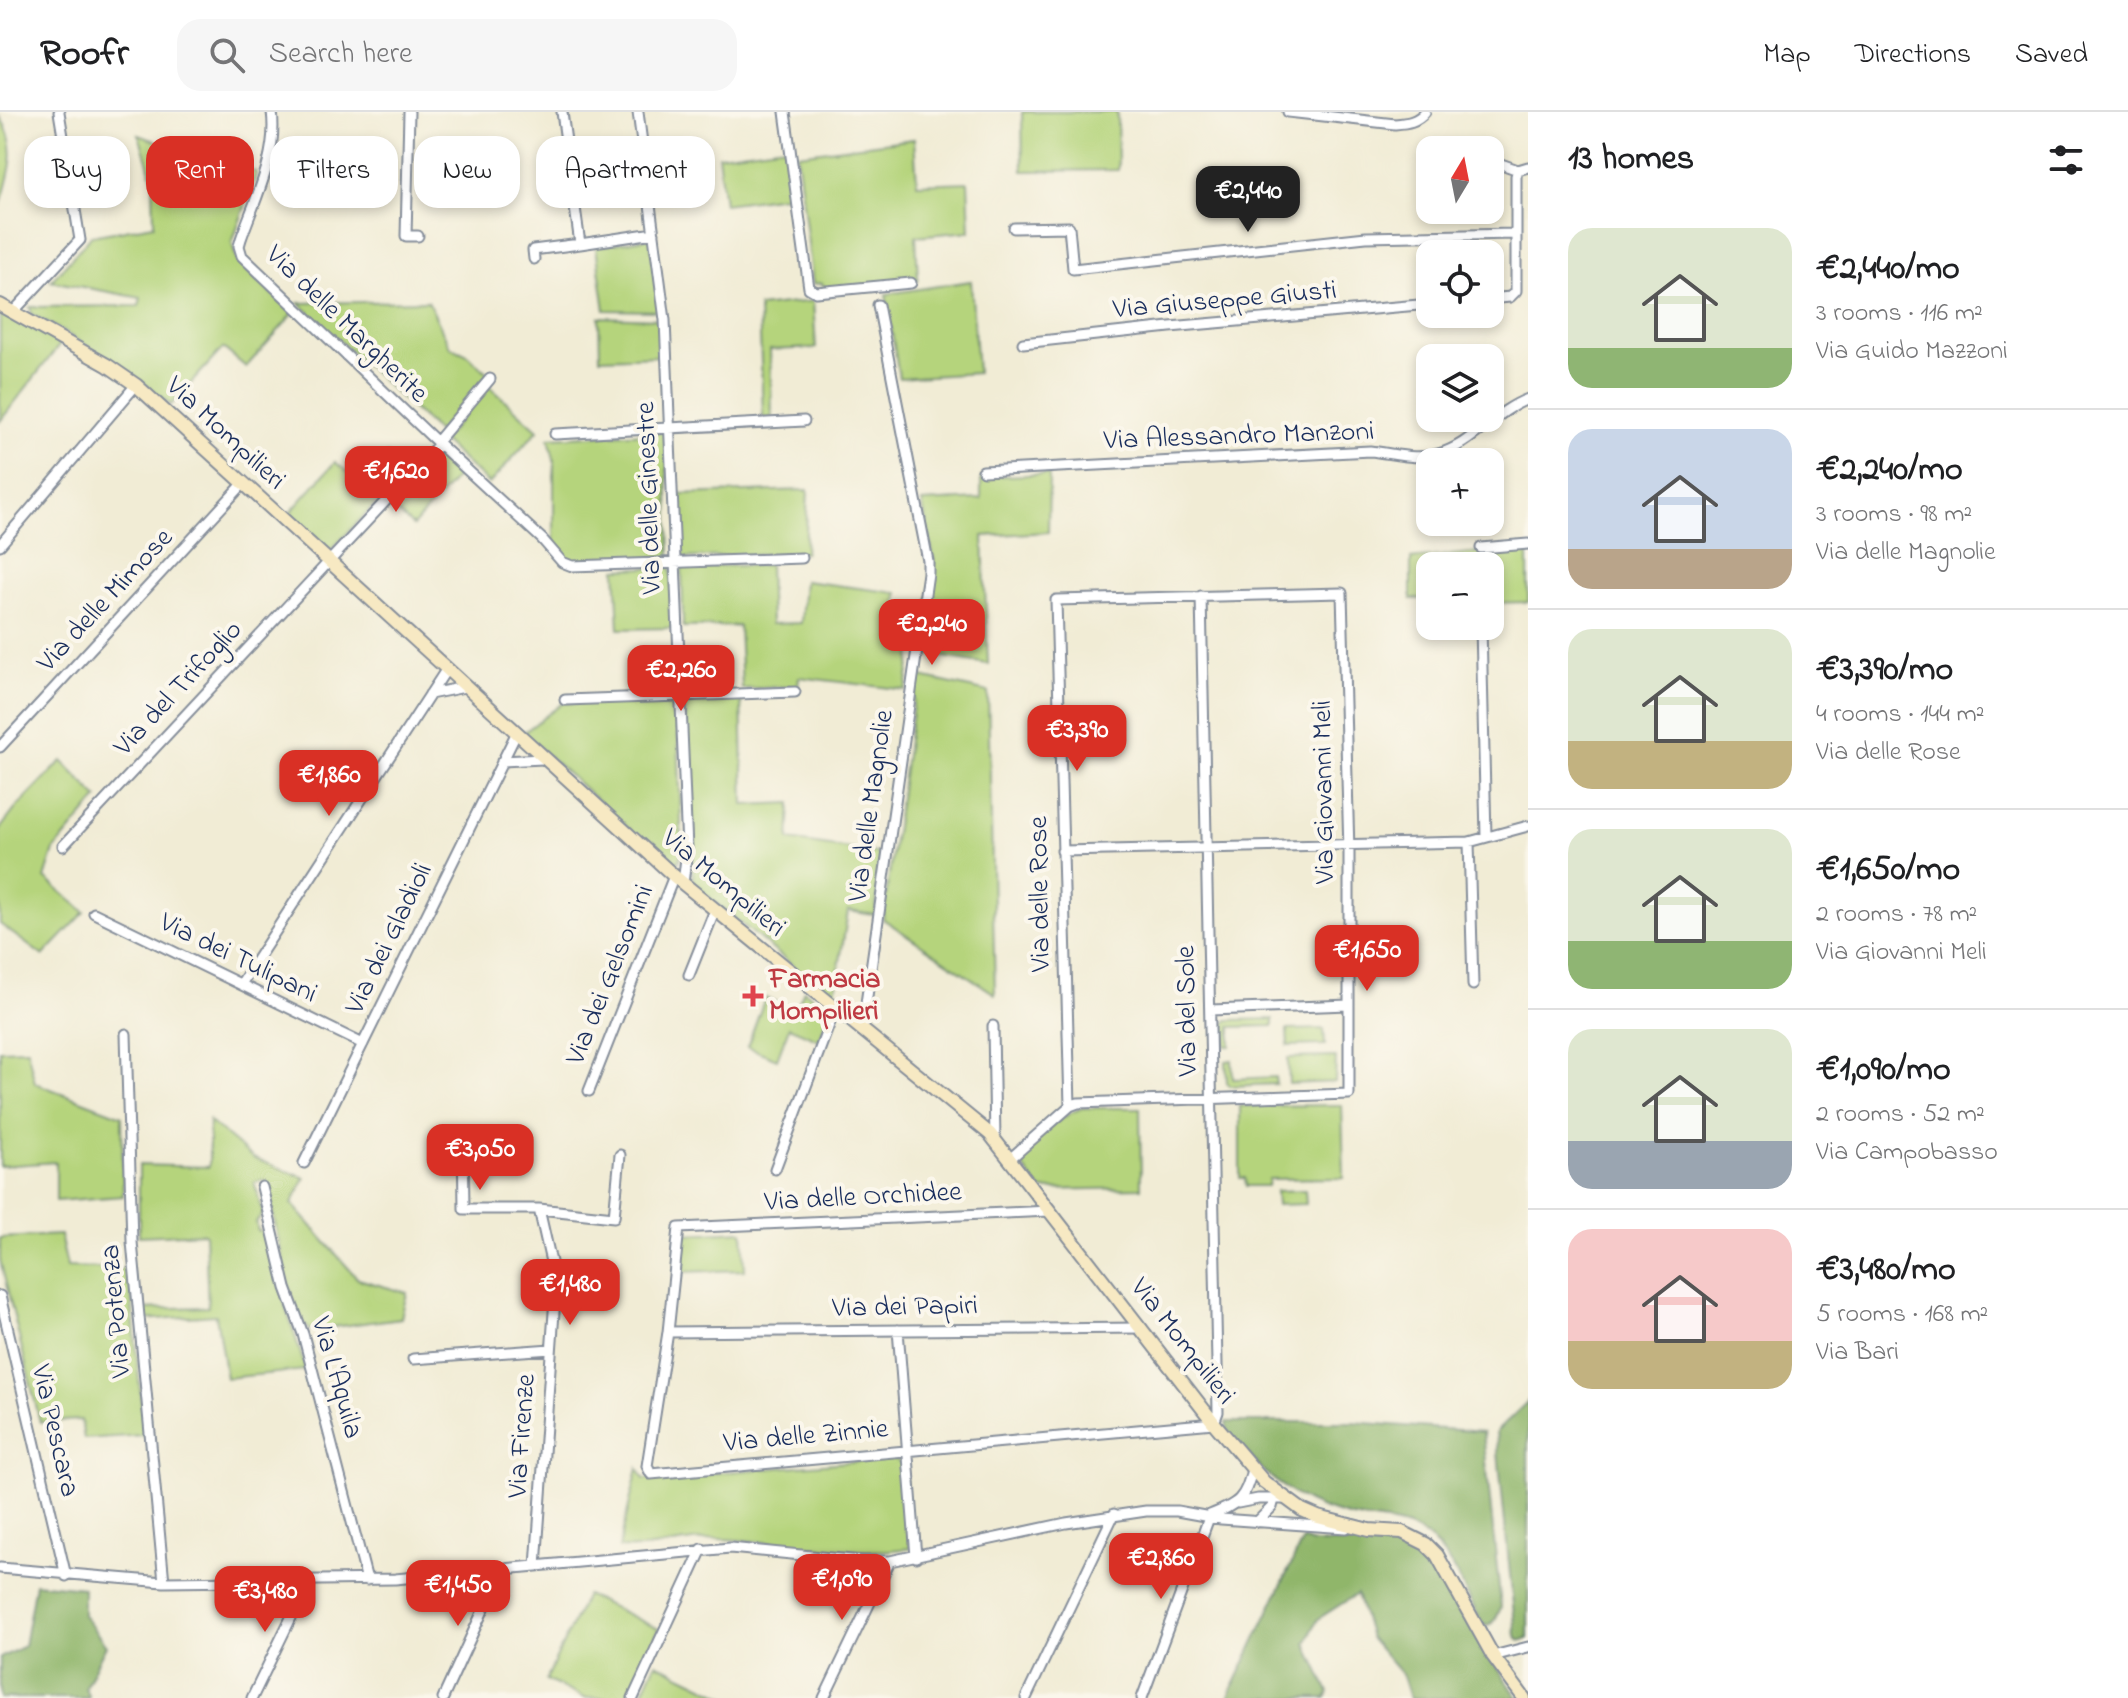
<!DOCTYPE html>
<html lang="en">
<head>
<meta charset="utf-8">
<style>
	:root { --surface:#fff; --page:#f6f6f6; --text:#202124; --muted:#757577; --line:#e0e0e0; --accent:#d93025 }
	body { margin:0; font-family:"Indie Flower",sans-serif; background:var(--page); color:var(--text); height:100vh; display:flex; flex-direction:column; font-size:30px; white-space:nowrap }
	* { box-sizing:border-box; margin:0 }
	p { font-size:26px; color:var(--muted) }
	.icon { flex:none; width:44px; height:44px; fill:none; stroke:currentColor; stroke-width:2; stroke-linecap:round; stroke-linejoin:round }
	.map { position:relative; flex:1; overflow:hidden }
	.sheet { display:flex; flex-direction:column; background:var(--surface); width:600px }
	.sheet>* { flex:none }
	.guide { position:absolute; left:24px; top:24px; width:760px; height:72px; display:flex; gap:16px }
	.needle { width:52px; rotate:10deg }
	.tools { position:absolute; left:1416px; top:24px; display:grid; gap:16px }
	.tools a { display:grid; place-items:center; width:88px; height:88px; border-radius:16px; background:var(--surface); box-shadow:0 4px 12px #0003; font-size:40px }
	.price { position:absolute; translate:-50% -68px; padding:0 18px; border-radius:16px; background:var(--accent); color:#fff; font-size:26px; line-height:52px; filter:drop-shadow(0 2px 4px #0008) }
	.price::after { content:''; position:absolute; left:50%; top:48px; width:24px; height:18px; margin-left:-12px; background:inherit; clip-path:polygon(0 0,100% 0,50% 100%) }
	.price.selected { background:#222; color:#fff }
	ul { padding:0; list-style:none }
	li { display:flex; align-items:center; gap:24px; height:200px; padding:0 40px }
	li+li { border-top:2px solid var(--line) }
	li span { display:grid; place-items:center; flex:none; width:224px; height:160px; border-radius:24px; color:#555 }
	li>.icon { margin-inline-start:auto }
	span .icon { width:96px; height:96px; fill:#fffc; stroke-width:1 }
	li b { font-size:34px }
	h2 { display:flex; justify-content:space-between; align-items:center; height:96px; padding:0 40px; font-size:34px }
	.pill { padding:0 28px; border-radius:24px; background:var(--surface); box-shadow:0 4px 12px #0003; font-size:28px; line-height:72px }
	.pill.selected { background:var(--accent); color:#fff }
	header { display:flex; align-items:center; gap:48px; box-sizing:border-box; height:112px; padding:0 40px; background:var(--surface); border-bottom:2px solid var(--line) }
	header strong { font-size:38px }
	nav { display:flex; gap:44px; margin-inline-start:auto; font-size:28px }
	.search { width:560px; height:72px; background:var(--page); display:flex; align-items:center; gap:20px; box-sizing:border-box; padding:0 28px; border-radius:24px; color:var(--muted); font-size:30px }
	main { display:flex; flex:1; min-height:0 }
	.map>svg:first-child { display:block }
	.green { fill:#b5d47b; stroke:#68826c; stroke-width:2 }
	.forest { fill:#90b66b; stroke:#567264; stroke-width:2 }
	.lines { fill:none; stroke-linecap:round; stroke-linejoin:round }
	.street-casing { stroke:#868e9a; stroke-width:13 }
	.secondary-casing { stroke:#868e9a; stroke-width:16 }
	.street { stroke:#fff; stroke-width:9 }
	.secondary { stroke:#f7e9c3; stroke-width:12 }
	.health-dot { fill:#e0444e; stroke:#fbf7ec; stroke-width:3 }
	.labels { text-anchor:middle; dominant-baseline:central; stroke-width:8; stroke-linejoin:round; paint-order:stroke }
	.street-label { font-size:28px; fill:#1b2f5e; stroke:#fbf7ec }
	.health-label { font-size:28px; font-weight:bold; fill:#be3a42; stroke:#fbf7ec; text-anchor:start }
</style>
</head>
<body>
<header>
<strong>Roofr</strong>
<div class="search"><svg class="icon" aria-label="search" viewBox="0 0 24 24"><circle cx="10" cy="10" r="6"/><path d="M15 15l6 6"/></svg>Search here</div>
<nav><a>Map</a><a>Directions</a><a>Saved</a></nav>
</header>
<main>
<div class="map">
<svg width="1528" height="1586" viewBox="0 0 1528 1586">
	<rect width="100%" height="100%" fill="#fbf7ec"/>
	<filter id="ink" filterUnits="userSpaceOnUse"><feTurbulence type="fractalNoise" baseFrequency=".0125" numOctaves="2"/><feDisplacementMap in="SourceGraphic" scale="16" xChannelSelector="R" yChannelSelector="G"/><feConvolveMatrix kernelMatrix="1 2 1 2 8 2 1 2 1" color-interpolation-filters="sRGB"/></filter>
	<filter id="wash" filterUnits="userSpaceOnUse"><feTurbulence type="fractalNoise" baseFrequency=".006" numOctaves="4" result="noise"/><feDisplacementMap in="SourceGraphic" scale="32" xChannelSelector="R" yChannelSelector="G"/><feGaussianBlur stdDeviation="1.8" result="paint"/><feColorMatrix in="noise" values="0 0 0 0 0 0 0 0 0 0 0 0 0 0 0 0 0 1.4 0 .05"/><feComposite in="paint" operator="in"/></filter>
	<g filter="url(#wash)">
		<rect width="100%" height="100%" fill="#f1ecd5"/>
		<path class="green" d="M1022 0H1117L1118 58 1023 59Z
			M0 5C21 35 9 63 0 95Z
			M139 23 236 57 257 60 232 131 237 149 293 202 246 255 223 236 171 293C128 256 82 230 32 202L30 195 139 194 141 186 51 169 91 124 154 113 153 68Z
			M914 27 917 72 968 70 970 119 916 124 918 168 835 176 824 175 822 171 813 172 797 42Z
			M785 34 792 83 724 92 718 43Z
			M650 126 659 199 605 198 596 135Z
			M971 169 977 261 899 266 886 182Z
			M428 189 450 235 466 242 489 262 438 320 299 191Z
			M813 189 816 236 770 238 772 303 771 306H763L759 195Z
			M0 197 61 231 0 309Z
			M599 205 660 207 661 244 600 246Z
			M489 274 538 318 489 372 442 329Z
			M666 320 670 446 572 449 561 443 554 431V347L549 326Z
			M439 339 461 360 413 414 388 393Z
			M387 342 406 360 329 440 289 402 335 350 360 371Z
			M1049 362 1048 420 983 424 988 552 921 541 934 448 922 390 981 387V365Z
			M808 378 805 441 680 446 678 382Z
			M1528 435V490L1490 491V454H1430V487H1411V447Z
			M769 453 771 512 801 511 804 469 898 481 894 530 913 532 906 578 799 565 798 574 742 577 739 514 683 515 682 455Z
			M671 455 674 516 619 517 616 457Z
			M917 564 988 580 995 882 883 807Z
			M741 586 744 693 791 691 789 728 883 742 875 803 848 799 834 887 696 775 693 769 685 593 692 587Z
			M677 589 682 739 676 756 670 754 523 621 563 591Z
			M62 649 98 686 54 738 45 766 85 800 43 844 0 812V717L17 695Z
			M804 878 830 898 819 928 789 915 777 947 747 935 765 886 796 897Z
			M1273 907V914L1231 915V934H1226L1225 912 1228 908Z
			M1324 917 1325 933 1288 934 1287 918Z
			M27 937 35 971 122 1004 123 1084 56 1089V1050L0 1054V938Z
			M1336 945 1335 970 1289 972 1288 946Z
			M1232 948 1233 967 1275 965 1276 972 1230 974 1227 971 1226 949Z
			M1342 993 1344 1066 1269 1067 1268 1074H1246L1245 1066H1240V994Z
			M1082 996H1140L1141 1076 1041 1078 1021 1052C1036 1028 1054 1006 1082 996Z
			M209 1009 253 1046 305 1066 292 1092 358 1167 407 1181 401 1206 310 1218C286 1197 276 1102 265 1068L254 1070 263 1102 256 1110 258 1119H269L285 1193 306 1258 226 1266 216 1203 143 1208 142 1197 208 1195 205 1121 139 1124V1053L209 1055Z
			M1305 1078 1306 1092 1277 1093 1276 1079Z
			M743 1119 745 1158 678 1160 681 1125 686 1122Z
			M60 1123 67 1155 129 1157 144 1323 84 1327 81 1308 40 1310 0 1148V1126Z
			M894 1346 904 1353 910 1436C846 1446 783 1428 718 1427 686 1427 652 1439 619 1436L638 1356 644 1367Z
			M586 1483 659 1517 627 1586H584L546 1568Z
			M656 1551 728 1586H640Z"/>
		<path class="forest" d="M1528 1289V1526L1520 1529 1516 1524 1496 1320Z
			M1226 1310H1352L1483 1320 1501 1495C1498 1503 1495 1511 1486 1514L1482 1511C1466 1483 1452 1443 1425 1424 1403 1408 1374 1410 1348 1404 1306 1395 1273 1372 1246 1340 1238 1331 1226 1321 1226 1310Z
			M1303 1427 1312 1431 1388 1430 1393 1427 1416 1432 1431 1446 1472 1516 1518 1586H1410L1403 1564 1370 1526 1357 1482 1318 1507 1306 1531 1329 1580 1326 1586H1228Z
			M35 1471 83 1476V1503L106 1533 85 1575 89 1586H0V1546L24 1534Z"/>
	</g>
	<g filter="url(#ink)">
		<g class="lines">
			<defs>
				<path id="street" d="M272 0C278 43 255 87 241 127L239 134 242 144 437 330 542 427 562 450 572 454 802 446
					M409 0 406 124H418
					M562 0 580 132 654 121
					M638 0 665 208 687 737 683 772
					M785 0 809 176 816 180 827 179 911 171
					M1288 0 1395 12C1407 11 1417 10 1425 0
					M1490 48 1518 58
					M1014 116 1069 115 1073 157 1366 125 1515 122
					M534 147 533 138 580 132
					M1490 187 1510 185 1516 179V64L1518 58 1528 55
					M13 200 80 128 59 0
					M1023 231 1170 215 1430 192
					M555 322 804 309
					M437 330 490 267
					M983 359 1370 339C1392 341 1417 349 1438 342 1472 333 1495 299 1528 287
					M0 433 136 273
					M1481 436 1528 432
					M1481 514 1486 725
					M430 582 465 575
					M565 588 795 580
					M0 635 243 372
					M502 649 543 647
					M1469 730 1473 873
					M63 734 439 332
					M1062 739 1469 730 1528 714
					M94 801 363 932
					M689 863 715 798
					M241 872 446 558
					M1210 898 1349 893
					M993 914 995 1028
					M862 919 928 461V449L878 193
					M126 922 132 1130 164 1470
					M589 979 674 764
					M463 1022 464 1097H539
					M1011 1046 1070 994 1056 488 1342 481 1349 740V982L1078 991 1070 994
					M304 1051 516 622
					M775 1057 835 897
					M262 1075 286 1176 303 1222 367 1468
					M1049 1099 679 1116 668 1220 647 1354 651 1362 1214 1311 1218 1300 1201 484
					M0 1184 66 1464
					M898 1218 916 1445
					M668 1220 1142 1216
					M413 1247 551 1237
					M1238 1391 1258 1387H1286
					M1210 1403C1238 1392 1246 1387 1252 1357
					M1257 1410 1272 1395 1275 1384
					M536 1454 556 1172 539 1097 614 1105 620 1043
					M0 1456 164 1470 395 1467 730 1436 862 1449H890L1066 1411 1146 1399H1177L1221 1407 1346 1416
					M1493 1544 1528 1535
					M252 1586 304 1479 306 1468
					M443 1586 502 1457
					M633 1586 702 1437
					M824 1586 890 1449
					M1026 1586 1114 1402
					M1142 1586 1210 1403"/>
				<path id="secondary" d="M0 193 107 253 136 273 674 764 990 1022 1214 1311 1264 1370 1302 1398 1318 1405 1369 1418 1402 1420 1426 1432 1437 1443 1493 1544 1524 1586"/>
			</defs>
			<use href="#street" class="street-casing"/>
			<use href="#secondary" class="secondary-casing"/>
			<use href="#street" class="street"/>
			<use href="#secondary" class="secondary"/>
		</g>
	</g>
	<path class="health-dot" d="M749 872h8v8h8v8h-8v8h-8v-8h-8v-8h8z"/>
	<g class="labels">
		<g class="street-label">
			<text transform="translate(1225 189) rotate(-5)">Via Giuseppe Giusti</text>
			<text transform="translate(346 213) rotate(44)">Via delle Margherite</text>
			<text transform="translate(225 322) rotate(43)">Via Mompilieri</text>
			<text transform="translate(1239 325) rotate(-2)">Via Alessandro Manzoni</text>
			<text transform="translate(650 386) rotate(-92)">Via delle Ginestre</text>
			<text transform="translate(106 489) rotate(-47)">Via delle Mimose</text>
			<text transform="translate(179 577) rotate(-47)">Via del Trifoglio</text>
			<text transform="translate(1325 680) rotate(-91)">Via Giovanni Meli</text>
			<text transform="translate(872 694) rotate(-82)">Via delle Magnolie</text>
			<text transform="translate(723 772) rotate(40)">Via Mompilieri</text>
			<text transform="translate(1041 782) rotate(-91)">Via delle Rose</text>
			<text transform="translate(390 827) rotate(-64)">Via dei Gladioli</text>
			<text transform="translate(238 847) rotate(26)">Via dei Tulipani</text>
			<text transform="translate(611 863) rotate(-68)">Via dei Gelsomini</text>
			<text transform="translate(1188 899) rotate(-91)">Via del Sole</text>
			<text transform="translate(863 1086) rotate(-3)">Via delle Orchidee</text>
			<text transform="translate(905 1196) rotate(-1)">Via dei Papiri</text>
			<text transform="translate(117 1199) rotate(-95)">Via Potenza</text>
			<text transform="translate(1182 1230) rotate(52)">Via Mompilieri</text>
			<text transform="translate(336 1266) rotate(74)">Via L'Aquila</text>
			<text transform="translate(54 1319) rotate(77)">Via Pescara</text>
			<text transform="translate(523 1324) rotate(-86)">Via Firenze</text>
			<text transform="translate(806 1325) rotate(-5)">Via delle Zinnie</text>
		</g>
		<g class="health-label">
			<text x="769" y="868">Farmacia<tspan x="769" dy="32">Mompilieri</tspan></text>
		</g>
	</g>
</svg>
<div class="tools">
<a><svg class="needle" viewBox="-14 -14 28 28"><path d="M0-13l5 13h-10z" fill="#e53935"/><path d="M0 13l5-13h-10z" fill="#757577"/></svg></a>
<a><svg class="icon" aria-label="locate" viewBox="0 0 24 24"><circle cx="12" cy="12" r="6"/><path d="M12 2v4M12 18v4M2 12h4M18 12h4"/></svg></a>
<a><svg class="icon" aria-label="layers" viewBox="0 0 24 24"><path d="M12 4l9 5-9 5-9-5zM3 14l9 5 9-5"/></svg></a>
<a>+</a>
<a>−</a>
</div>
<b class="price selected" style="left:1248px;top:122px">€2,440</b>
<b class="price" style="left:396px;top:402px">€1,620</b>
<b class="price" style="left:932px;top:555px">€2,240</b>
<b class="price" style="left:681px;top:601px">€2,260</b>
<b class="price" style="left:1077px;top:661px">€3,390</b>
<b class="price" style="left:329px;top:706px">€1,860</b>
<b class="price" style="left:1367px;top:881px">€1,650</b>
<b class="price" style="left:480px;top:1080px">€3,050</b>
<b class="price" style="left:570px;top:1215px">€1,480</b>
<b class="price" style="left:1161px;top:1489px">€2,860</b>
<b class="price" style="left:842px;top:1510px">€1,090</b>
<b class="price" style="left:458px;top:1516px">€1,450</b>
<b class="price" style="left:265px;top:1522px">€3,480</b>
<div class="guide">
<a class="pill">Buy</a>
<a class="pill selected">Rent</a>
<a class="pill">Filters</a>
<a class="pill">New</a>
<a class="pill">Apartment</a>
</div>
</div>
<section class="sheet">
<h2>13 homes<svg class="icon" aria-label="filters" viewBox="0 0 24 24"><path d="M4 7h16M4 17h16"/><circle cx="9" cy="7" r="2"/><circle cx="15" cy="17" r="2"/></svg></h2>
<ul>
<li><span style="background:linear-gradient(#dfe7d0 75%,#8fb573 0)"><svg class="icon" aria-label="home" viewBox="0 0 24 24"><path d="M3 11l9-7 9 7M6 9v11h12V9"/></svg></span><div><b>€2,440/mo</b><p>3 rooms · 116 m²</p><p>Via Guido Mazzoni</p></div></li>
<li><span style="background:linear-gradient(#c9d6e8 75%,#b9a48a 0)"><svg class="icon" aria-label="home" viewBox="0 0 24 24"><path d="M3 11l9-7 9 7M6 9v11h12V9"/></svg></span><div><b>€2,240/mo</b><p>3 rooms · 98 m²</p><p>Via delle Magnolie</p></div></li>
<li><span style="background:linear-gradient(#dfe7d0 70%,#c2b280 0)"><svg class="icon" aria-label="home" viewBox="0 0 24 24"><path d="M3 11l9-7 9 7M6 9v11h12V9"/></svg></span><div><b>€3,390/mo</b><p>4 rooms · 144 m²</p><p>Via delle Rose</p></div></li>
<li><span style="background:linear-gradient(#dfe7d0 70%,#8fb573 0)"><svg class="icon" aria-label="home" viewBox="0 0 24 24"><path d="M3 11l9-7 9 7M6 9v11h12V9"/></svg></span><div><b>€1,650/mo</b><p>2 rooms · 78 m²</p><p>Via Giovanni Meli</p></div></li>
<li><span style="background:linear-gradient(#dfe7d0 70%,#9aa5b1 0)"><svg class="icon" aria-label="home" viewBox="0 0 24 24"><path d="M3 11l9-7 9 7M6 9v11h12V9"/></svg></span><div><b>€1,090/mo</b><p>2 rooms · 52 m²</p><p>Via Campobasso</p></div></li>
<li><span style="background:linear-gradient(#f6c9c9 70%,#c2b280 0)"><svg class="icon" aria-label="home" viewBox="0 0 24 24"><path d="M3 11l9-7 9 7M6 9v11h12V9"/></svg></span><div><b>€3,480/mo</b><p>5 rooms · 168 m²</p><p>Via Bari</p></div></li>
</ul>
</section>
</main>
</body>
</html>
